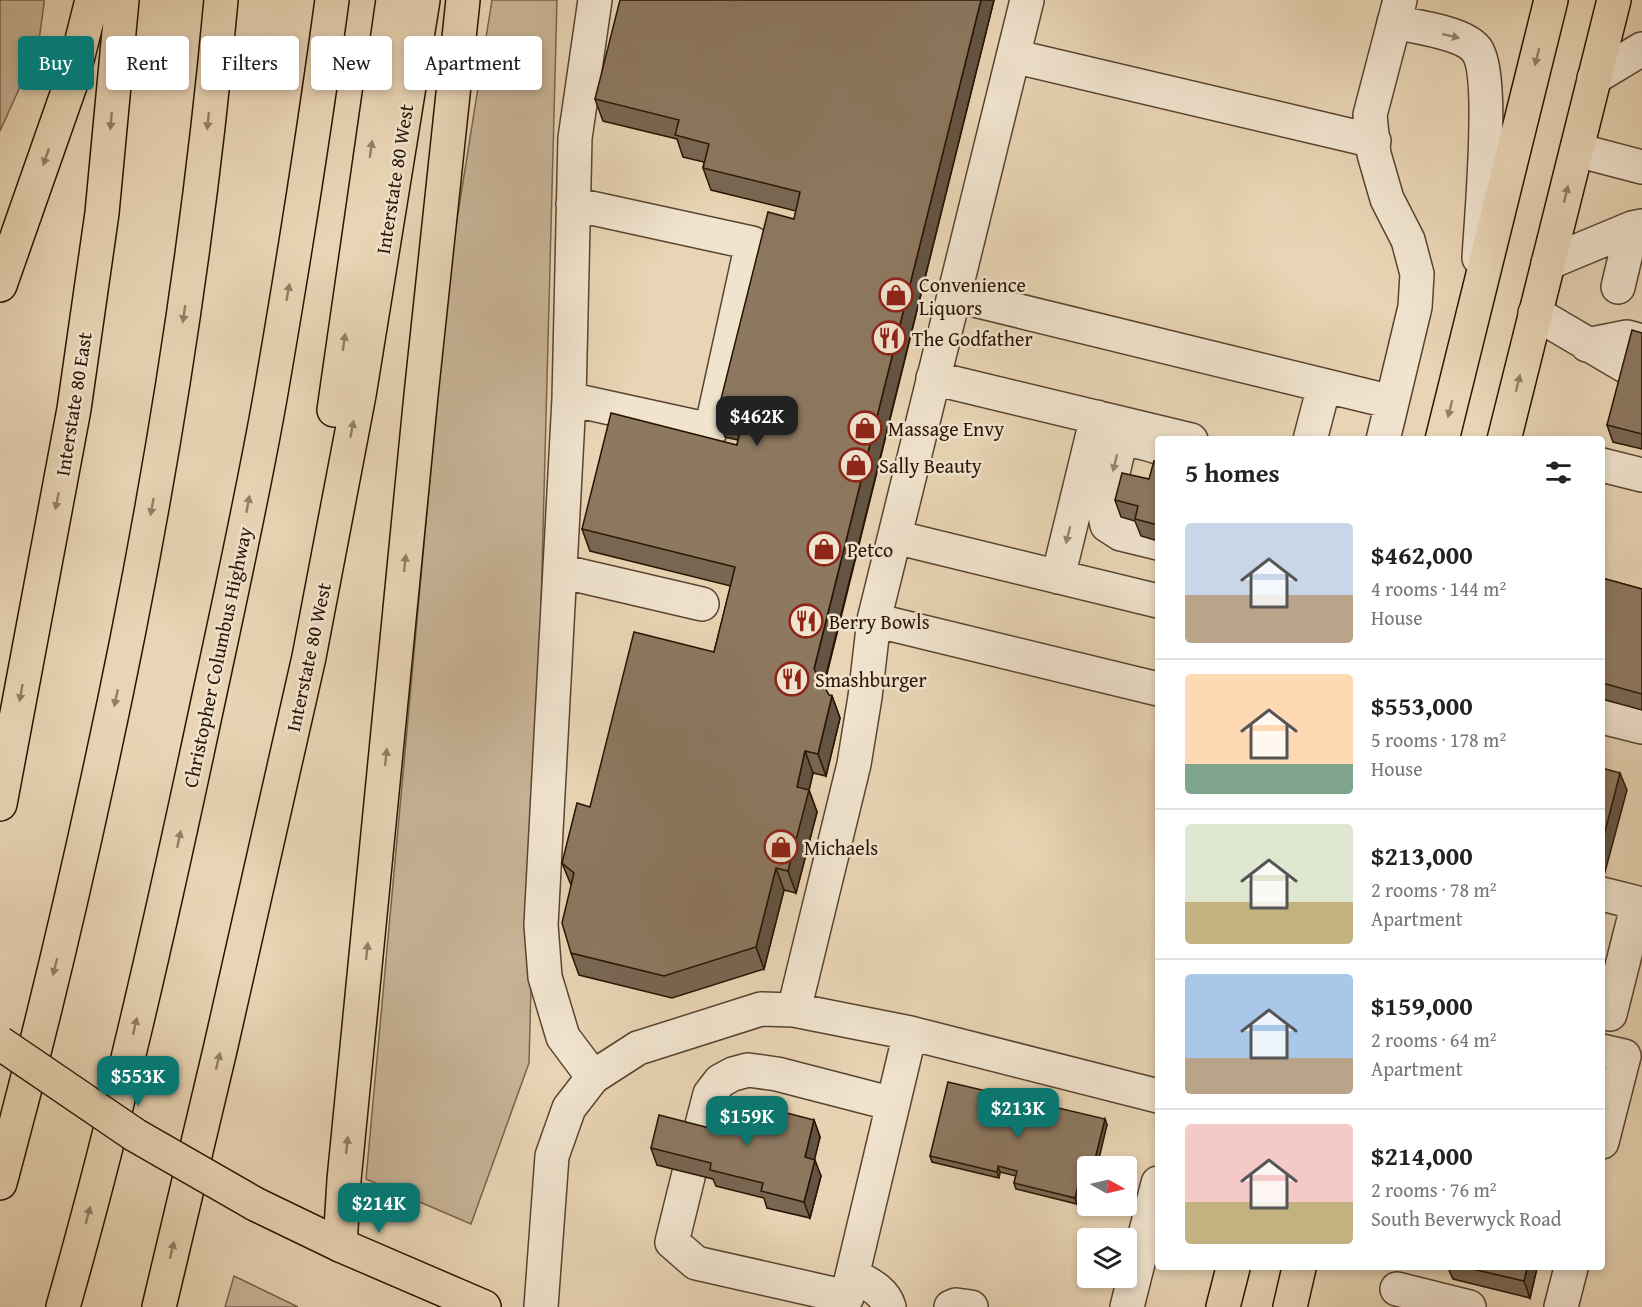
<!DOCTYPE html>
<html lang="en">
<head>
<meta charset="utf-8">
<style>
	:root { --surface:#fff; --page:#f2f2f2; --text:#222; --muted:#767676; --line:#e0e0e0; --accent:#0f766e }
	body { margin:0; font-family:"Gentium Book Plus",serif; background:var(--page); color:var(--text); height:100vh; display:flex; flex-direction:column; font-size:22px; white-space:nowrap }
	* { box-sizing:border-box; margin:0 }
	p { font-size:20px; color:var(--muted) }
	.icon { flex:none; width:33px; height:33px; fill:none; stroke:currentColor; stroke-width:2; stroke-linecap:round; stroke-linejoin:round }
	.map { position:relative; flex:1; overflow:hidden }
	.panel { position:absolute; left:1155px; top:436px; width:450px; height:834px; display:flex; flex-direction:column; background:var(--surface); border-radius:6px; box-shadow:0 3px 9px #0003 }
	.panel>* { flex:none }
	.hud { position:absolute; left:18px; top:36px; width:570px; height:54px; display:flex; gap:12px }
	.needle { width:39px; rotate:98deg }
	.fabs { position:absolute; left:1077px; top:1156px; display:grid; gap:12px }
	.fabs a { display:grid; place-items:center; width:60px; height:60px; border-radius:6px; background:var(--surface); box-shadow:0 3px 9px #0003; font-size:30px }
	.price { position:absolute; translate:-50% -51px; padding:0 14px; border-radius:12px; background:var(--accent); color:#fff; font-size:20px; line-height:39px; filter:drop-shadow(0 2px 3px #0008) }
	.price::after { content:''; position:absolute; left:50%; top:36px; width:18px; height:14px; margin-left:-9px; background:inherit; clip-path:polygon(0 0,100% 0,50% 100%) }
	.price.selected { background:#222; color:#fff }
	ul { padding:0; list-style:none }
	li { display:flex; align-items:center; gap:18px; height:150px; padding:0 30px }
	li+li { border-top:2px solid var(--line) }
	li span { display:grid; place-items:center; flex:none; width:168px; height:120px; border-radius:6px; color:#555 }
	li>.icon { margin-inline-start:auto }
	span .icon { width:72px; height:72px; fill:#fffc; stroke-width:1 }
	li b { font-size:26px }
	h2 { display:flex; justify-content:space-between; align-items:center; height:72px; padding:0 30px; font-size:26px }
	.pill { padding:0 21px; border-radius:6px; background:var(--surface); box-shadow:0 3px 9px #0003; font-size:21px; line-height:54px }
	.pill.selected { background:var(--accent); color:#fff }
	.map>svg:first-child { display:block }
	.green { fill:#c8b497; stroke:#78644d; stroke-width:1.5 }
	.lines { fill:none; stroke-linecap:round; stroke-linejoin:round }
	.minor-casing { stroke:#594430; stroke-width:36 }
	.major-casing { stroke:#291403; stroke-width:36 }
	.highway-casing { stroke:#291403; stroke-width:36 }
	.minor { stroke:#f1e4cf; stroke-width:33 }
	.major { stroke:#e9d5b5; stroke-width:33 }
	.highway { stroke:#e9d5b5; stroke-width:33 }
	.major-bridge-casing { stroke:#291403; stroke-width:36; stroke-linecap:butt }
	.major-bridge { stroke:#e9d5b5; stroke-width:33 }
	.wall { fill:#796753; stroke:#291403; stroke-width:1.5 }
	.shaded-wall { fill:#635443; stroke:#291403; stroke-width:1.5 }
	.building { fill:#8d7860; stroke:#291403; stroke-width:1.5 }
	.oneway { fill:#978673 }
	.oneway2 { fill:#937e65 }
	.labels { text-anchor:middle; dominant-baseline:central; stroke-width:5; stroke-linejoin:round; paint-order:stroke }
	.street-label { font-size:20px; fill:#291403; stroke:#f1e4cf }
	.poi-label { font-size:20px; fill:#291403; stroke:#f1e4cf; text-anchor:start }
</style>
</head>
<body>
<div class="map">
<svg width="1642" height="1307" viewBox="0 0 1642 1307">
	<rect width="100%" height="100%" fill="#e9d5b5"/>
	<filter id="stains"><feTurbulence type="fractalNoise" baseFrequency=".00333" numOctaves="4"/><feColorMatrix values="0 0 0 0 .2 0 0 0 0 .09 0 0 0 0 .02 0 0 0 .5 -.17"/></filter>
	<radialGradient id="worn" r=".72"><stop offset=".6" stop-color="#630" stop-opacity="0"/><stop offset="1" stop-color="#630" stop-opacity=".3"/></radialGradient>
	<path class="green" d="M0 0H44V4L38 47 0 131Z
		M492 0H557L529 1063 471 1224 366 1179 449 270Z
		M234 1276 298 1307H225Z"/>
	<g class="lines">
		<defs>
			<path id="minor" d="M1394 22C1415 27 1462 32 1476 49 1495 73 1481 222 1479 258
				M1013 56 1374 141
				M1594 78 1642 49
				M1577 150 1642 167
				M1548 263 1632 228 1642 226
				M1618 287 1632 228
				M954 295 1392 402
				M1535 313 1632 370
				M1587 345 1627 337 1642 341
				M933 378 1191 440
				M569 399 711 430 752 243 573 204
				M1310 440 1324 386
				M1383 440 1415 307 1417 274 1408 240 1387 199 1374 154 1370 115 1400 0
				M1158 447C1143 443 1131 437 1119 447L1104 511 1107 525 1121 534 1158 543
				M1602 465 1642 475
				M895 537 1158 601
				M560 571 702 604
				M1058 577 1097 417
				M874 620 1158 689
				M1602 717 1642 727
				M1602 894 1638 903 1610 1014 1602 1012
				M794 1010 854 764 865 697 874 620 1027 0
				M1602 1051 1624 1056 1602 1142
				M593 1077 563 1037 545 977 541 925 569 399 575 138 595 0
				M698 1140 710 1094 720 1081 733 1074 748 1070 777 1074 893 1104
				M689 1173 672 1242 696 1263 847 1297 910 1033
				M853 1275C867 1283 884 1290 889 1307
				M1397 1289 1469 1307
				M541 1307 552 1156 569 1108 593 1077 638 1048 761 1009 794 1010 910 1033 1158 1096
				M951 1307 956 1305 971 1307
				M1127 1307 1158 1183
				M1561 1307 1571 1268"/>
			<path id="major" d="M255 1204 340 1245 484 1307"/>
			<path id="highway" d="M0 285 72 80 92 0
				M334 410 393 0
				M1442 440 1551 0
				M1504 440 1614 0
				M0 804 74 409 102 213 122 0
				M0 1183C36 1050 68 917 97 783 154 524 197 264 221 0
				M340 1245 344 1180 421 395 463 0
				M63 1307C115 1124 157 939 197 753 222 635 249 516 270 398 293 265 314 133 332 0
				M159 1307 220 1050 309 657 359 395 423 0
				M1223 1307 1233 1268
				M1290 1307 1299 1268"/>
		</defs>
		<use href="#minor" class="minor-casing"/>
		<use href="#major" class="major-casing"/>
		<use href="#highway" class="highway-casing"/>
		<use href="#minor" class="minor"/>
		<use href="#major" class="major"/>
		<use href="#highway" class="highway"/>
		<defs>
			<path id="major-bridge" d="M0 1043 135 1135 255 1204"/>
		</defs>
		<use href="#major-bridge" class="major-bridge-casing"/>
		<use href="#major-bridge" class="major-bridge"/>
	</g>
	<path class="wall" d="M994 0 824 686 829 695 832 696 840 718 826 776 813 773 809 790 817 812 796 893 784 890 764 969 672 998 579 975 571 953V885L562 863 590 807 714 652 731 586 590 551 582 529 737 445 738 440 725 437 717 415 794 219 796 211 711 190 703 168 704 162 683 157 677 139 603 121 595 99Z
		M1642 333V449L1613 442 1607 425Z
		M1158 462V541L1141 536 1135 521 1121 517 1115 500 1149 479Z
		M1602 578 1642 589V710L1602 699Z
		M1105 1119 1107 1125 1088 1167V1194L1080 1192 1077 1204 1016 1189 1014 1183 1016 1176 1000 1172 999 1178 932 1162 930 1156Z
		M814 1120 820 1137 814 1160 821 1176 810 1218 767 1208 764 1198 716 1186 713 1179 657 1165 651 1148Z
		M1448 1268H1537L1530 1298 1453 1279Z"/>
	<path class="shaded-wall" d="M981 0H994L822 691 814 669Z
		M832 696 840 718 826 776 818 754Z
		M805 751 813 773 809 790 817 812 796 893 788 871 797 787Z
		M1620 773 1627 790 1605 872 1602 865V843Z
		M776 868 784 890 764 969 756 947Z
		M1105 1119 1107 1125 1097 1167H1093Z
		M814 1120 820 1137 811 1174 805 1157Z
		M815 1160 821 1176 810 1218 804 1202Z
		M998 1166 1000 1172 999 1178 997 1172Z
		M1078 1186 1080 1192 1077 1204 1075 1198Z
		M1527 1268H1537L1530 1298 1524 1281Z"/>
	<path class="building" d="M620 0H981L814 669 829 695 832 696 818 754 805 751 797 787 809 790 788 871 776 868 756 947 664 976 571 953 562 923 574 873 562 863 577 803 590 807 634 632 714 652 735 567 582 529 611 413 737 445 742 421 717 415 768 212 794 219 800 192 703 168 709 144 675 135 679 120 595 99Z
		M1632 330 1642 333V434L1607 425Z
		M1154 461 1158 462V525L1135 519 1138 506 1115 500 1122 473 1149 479Z
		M1602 578 1642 589V694L1602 683Z
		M1602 768 1620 773 1602 843Z
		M948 1082 1105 1119 1093 1167H1088V1188L1078 1186 1075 1198 1014 1183 1017 1171 998 1166 997 1172 930 1156Z
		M729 1098 814 1120 805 1157 815 1160 804 1202 761 1191 763 1183 710 1170 711 1163 651 1148 659 1115 721 1131Z
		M1468 1268H1527L1524 1281Z"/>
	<defs><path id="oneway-solid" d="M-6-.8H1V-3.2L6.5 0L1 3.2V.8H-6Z" transform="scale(1.5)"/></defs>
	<g class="oneway">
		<use href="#oneway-solid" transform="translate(1451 36) rotate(13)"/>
		<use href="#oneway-solid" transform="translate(1115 463) rotate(103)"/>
		<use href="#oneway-solid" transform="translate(1068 535) rotate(104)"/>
	</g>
	<g class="oneway2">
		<use href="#oneway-solid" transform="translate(1537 57) rotate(104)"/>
		<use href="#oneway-solid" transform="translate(111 121) rotate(95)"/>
		<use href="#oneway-solid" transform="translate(208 121) rotate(96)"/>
		<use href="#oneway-solid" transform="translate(371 149) rotate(-82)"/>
		<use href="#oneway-solid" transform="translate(46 157) rotate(109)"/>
		<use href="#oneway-solid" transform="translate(1566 194) rotate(-76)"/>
		<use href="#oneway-solid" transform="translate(288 292) rotate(-80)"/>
		<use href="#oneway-solid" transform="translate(184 314) rotate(98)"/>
		<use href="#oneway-solid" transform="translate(344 342) rotate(-82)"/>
		<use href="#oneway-solid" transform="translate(1518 383) rotate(-76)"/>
		<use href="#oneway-solid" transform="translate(1450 409) rotate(104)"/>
		<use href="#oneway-solid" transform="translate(352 429) rotate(-79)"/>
		<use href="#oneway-solid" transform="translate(57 501) rotate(101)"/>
		<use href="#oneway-solid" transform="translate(248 504) rotate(-79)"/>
		<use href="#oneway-solid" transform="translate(152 507) rotate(100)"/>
		<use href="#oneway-solid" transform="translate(405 563) rotate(-84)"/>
		<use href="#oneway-solid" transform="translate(21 693) rotate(100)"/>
		<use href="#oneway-solid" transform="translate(116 698) rotate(102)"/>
		<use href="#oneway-solid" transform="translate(386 757) rotate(-84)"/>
		<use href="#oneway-solid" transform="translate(179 839) rotate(-78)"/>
		<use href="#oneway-solid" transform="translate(367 951) rotate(-84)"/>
		<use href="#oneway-solid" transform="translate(55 967) rotate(104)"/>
		<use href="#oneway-solid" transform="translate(135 1026) rotate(-77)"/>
		<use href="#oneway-solid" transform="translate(218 1061) rotate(-76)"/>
		<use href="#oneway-solid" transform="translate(347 1145) rotate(-84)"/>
		<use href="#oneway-solid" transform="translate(88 1215) rotate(-75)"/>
		<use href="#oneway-solid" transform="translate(172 1250) rotate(-76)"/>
	</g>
	<defs>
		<symbol id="shop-ring" viewBox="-11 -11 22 22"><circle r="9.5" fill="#f1e4cf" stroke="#8f2418" stroke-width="1.5"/><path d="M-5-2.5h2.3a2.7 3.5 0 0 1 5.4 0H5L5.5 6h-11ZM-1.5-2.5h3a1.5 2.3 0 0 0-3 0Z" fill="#8f2418"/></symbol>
		<symbol id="restaurant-ring" viewBox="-11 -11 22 22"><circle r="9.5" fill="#f1e4cf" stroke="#8f2418" stroke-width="1.5"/><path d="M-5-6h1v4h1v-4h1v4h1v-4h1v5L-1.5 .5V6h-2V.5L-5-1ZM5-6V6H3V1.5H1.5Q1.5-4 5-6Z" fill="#8f2418"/></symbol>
	</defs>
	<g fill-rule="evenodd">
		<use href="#shop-ring" x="877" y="276" width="38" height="38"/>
		<use href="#restaurant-ring" x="870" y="319" width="38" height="38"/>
		<use href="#shop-ring" x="846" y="409" width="38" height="38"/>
		<use href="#shop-ring" x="837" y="446" width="38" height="38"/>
		<use href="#shop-ring" x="805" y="530" width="38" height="38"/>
		<use href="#restaurant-ring" x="787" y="602" width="38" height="38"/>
		<use href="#restaurant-ring" x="773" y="660" width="38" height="38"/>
		<use href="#shop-ring" x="762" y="828" width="38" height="38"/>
	</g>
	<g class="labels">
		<g class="street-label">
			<text transform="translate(394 179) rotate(-81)">Interstate 80 West</text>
			<text transform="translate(73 404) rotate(-81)">Interstate 80 East</text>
			<text transform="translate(217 657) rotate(-78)">Christopher Columbus Highway</text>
			<text transform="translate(308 657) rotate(-78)">Interstate 80 West</text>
		</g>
		<g class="poi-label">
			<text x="919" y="284">Convenience<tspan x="919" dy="23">Liquors</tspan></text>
			<text x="912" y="338">The Godfather</text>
			<text x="888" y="428">Massage Envy</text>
			<text x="879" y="465">Sally Beauty</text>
			<text x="847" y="549">Petco</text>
			<text x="829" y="621">Berry Bowls</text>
			<text x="815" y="679">Smashburger</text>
			<text x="804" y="847">Michaels</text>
		</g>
	</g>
	<rect width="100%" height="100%" filter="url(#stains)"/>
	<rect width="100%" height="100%" fill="url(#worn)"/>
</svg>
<div class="fabs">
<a><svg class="needle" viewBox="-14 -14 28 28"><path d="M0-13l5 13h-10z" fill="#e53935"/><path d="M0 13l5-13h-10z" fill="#767676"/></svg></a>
<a><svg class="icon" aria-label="layers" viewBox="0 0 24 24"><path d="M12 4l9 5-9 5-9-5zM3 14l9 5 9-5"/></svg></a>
</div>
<b class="price selected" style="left:757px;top:447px">$462K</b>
<b class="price" style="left:138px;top:1107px">$553K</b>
<b class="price" style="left:1018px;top:1139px">$213K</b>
<b class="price" style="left:747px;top:1147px">$159K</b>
<b class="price" style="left:379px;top:1234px">$214K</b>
<div class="hud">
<a class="pill selected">Buy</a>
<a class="pill">Rent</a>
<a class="pill">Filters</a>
<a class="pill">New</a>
<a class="pill">Apartment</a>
</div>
<section class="panel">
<h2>5 homes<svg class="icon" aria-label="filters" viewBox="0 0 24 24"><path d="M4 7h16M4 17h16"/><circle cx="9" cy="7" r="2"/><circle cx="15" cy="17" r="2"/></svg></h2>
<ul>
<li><span style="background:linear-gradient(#c9d6e8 60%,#b9a48a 0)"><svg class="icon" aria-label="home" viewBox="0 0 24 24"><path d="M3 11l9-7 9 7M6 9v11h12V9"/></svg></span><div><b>$462,000</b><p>4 rooms · 144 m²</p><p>House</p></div></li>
<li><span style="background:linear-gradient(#ffd9b3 75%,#7fa58c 0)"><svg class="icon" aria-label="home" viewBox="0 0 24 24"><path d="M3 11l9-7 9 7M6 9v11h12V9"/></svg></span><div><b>$553,000</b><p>5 rooms · 178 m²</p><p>House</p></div></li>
<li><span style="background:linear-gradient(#dfe7d0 65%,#c2b280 0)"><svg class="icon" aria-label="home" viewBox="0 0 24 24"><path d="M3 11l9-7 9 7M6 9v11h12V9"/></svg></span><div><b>$213,000</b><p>2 rooms · 78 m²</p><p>Apartment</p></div></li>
<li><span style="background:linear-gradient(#a9c7e8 70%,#b9a48a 0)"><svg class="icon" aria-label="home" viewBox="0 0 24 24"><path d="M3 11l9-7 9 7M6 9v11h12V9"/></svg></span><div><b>$159,000</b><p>2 rooms · 64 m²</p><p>Apartment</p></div></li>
<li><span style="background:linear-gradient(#f6c9c9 65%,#c2b280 0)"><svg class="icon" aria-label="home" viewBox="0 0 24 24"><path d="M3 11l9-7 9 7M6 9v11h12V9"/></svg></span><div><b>$214,000</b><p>2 rooms · 76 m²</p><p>South Beverwyck Road</p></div></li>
</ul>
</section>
</div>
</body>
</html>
